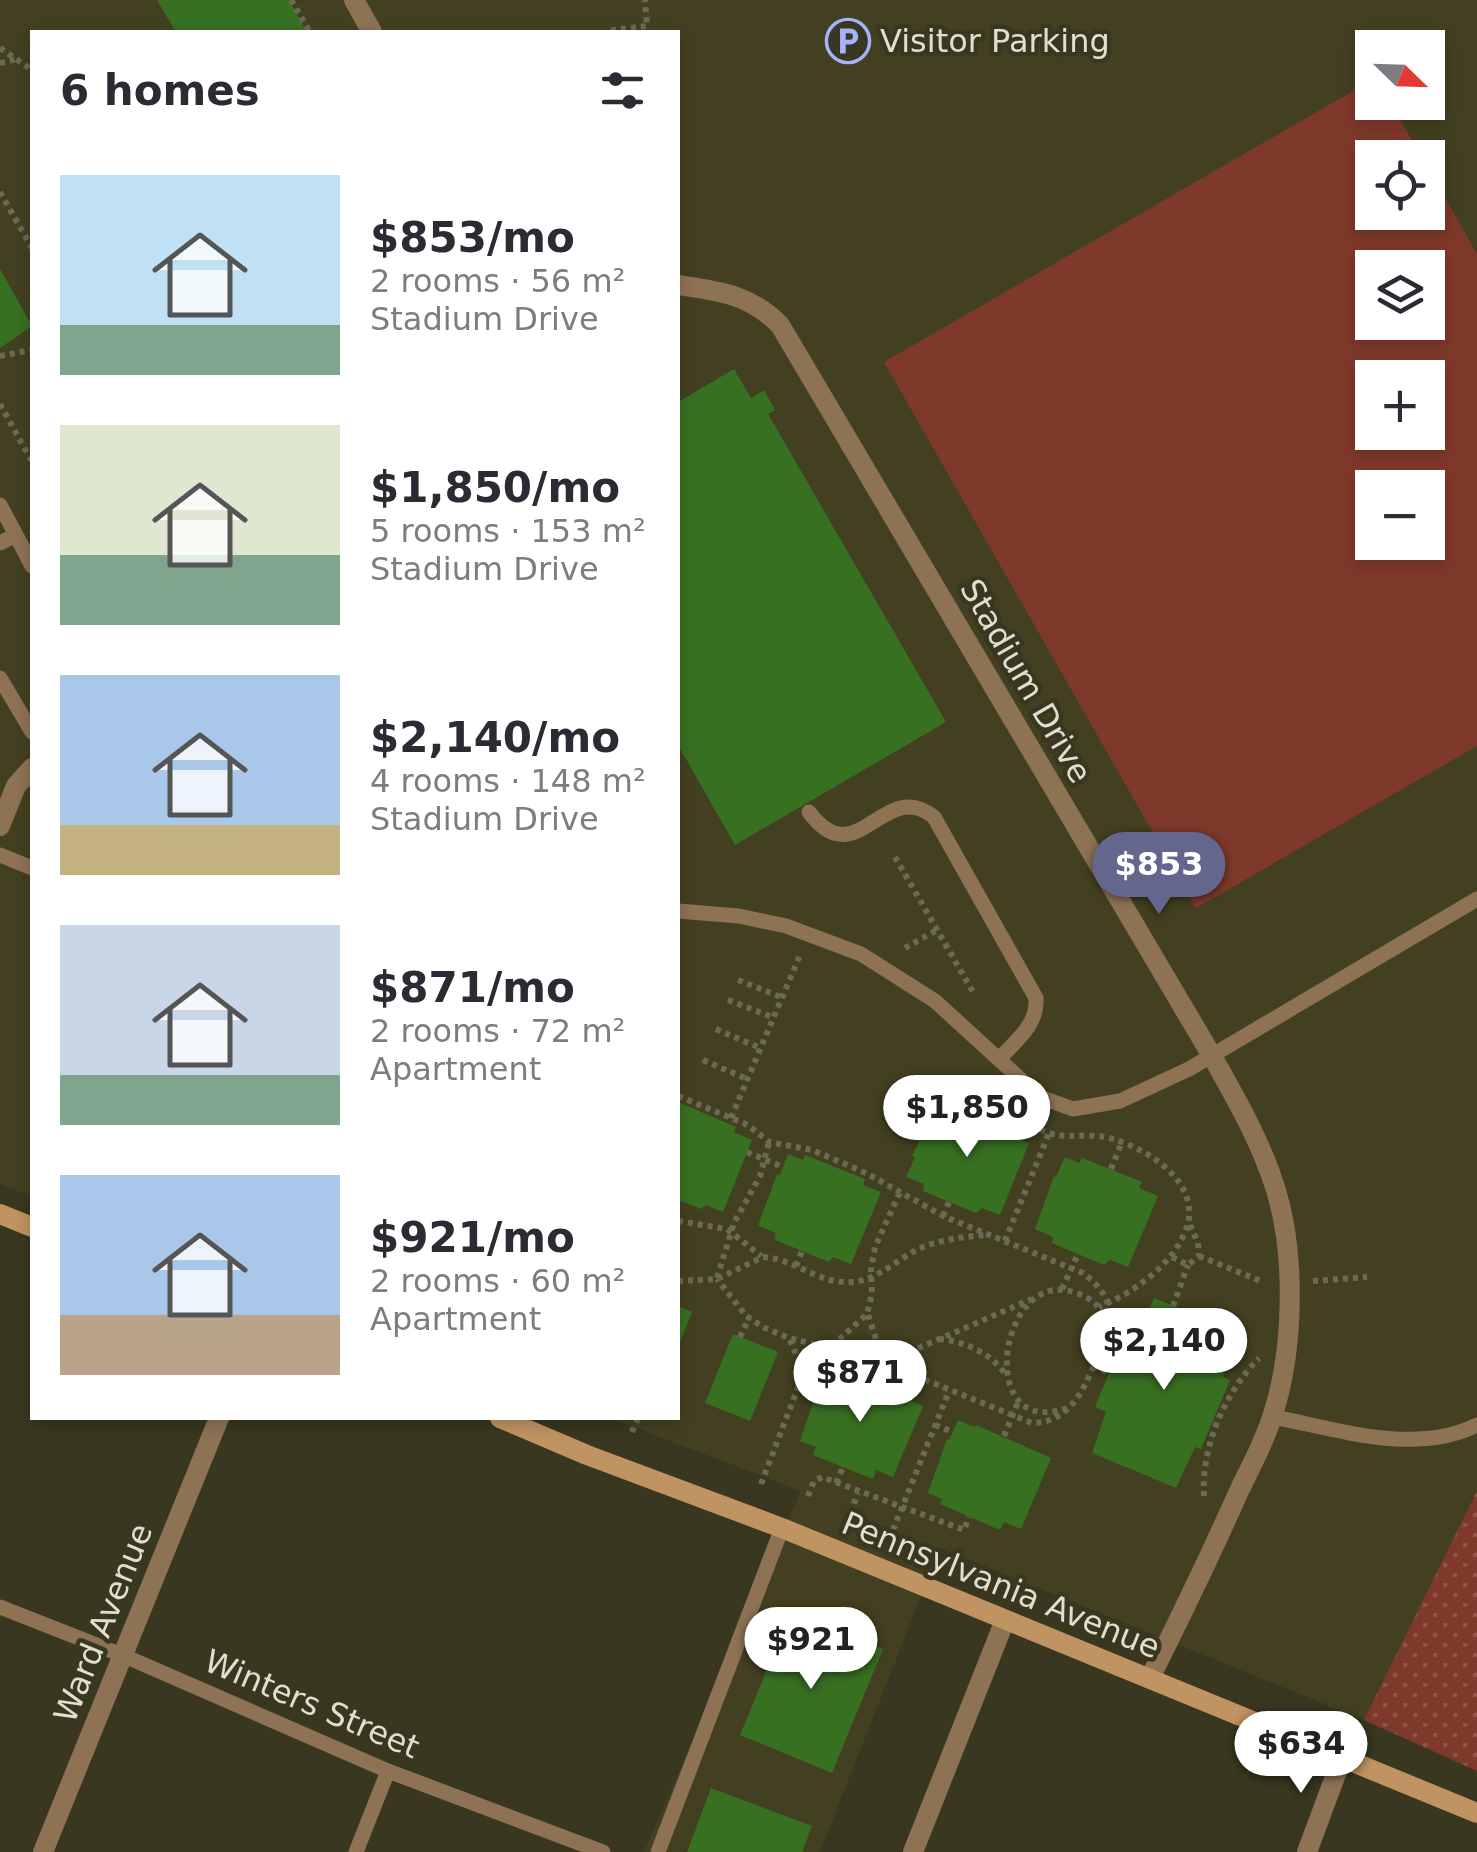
<!DOCTYPE html>
<html lang="en">
<head>
<meta charset="utf-8">
<style>
	:root { --surface:#fff; --page:#f2f2f3; --text:#2b2b33; --muted:#7c7c81; --accent:#63678d }
	body { margin:0; font-family:"DejaVu Sans",sans-serif; background:var(--page); color:var(--text); height:100vh; display:flex; flex-direction:column; font-size:38px; white-space:nowrap }
	* { box-sizing:border-box; margin:0 }
	p { font-size:32px; color:var(--muted) }
	.icon { flex:none; width:55px; height:55px; fill:none; stroke:currentColor; stroke-width:2; stroke-linecap:round; stroke-linejoin:round }
	.map { position:relative; flex:1; overflow:hidden }
	.panel { position:absolute; left:30px; top:30px; width:650px; height:1390px; display:flex; flex-direction:column; background:var(--surface); border-radius:0px; box-shadow:0 5px 15px #0003 }
	.panel>* { flex:none }
	.needle { width:65px; rotate:113deg }
	.fabs { position:absolute; left:1355px; top:30px; display:grid; gap:20px }
	.fabs a { display:grid; place-items:center; width:90px; height:90px; border-radius:0px; background:var(--surface); box-shadow:0 5px 15px #0003; font-size:50px }
	.price { position:absolute; translate:-50% -85px; padding:0 22px; border-radius:35px; background:#fff; color:#222; font-size:32px; line-height:65px; filter:drop-shadow(0 2px 5px #0008) }
	.price::after { content:''; position:absolute; left:50%; top:60px; width:30px; height:22px; margin-left:-15px; background:inherit; clip-path:polygon(0 0,100% 0,50% 100%) }
	.price.active { background:var(--accent); color:#fff }
	ul { padding:0; list-style:none }
	li { display:flex; align-items:center; gap:30px; height:250px; padding:0 30px }
	li span { display:grid; place-items:center; flex:none; width:280px; height:200px; border-radius:0px; color:#555 }
	li>.icon { margin-inline-start:auto }
	span .icon { width:120px; height:120px; fill:#fffc; stroke-width:1 }
	li b { font-size:42px }
	h2 { display:flex; justify-content:space-between; align-items:center; height:120px; padding:0 30px; font-size:42px }
	.map>svg:first-child { display:block }
	.built { fill:#434021; fill-rule:evenodd }
	.grass { fill:url(#grass-dots) }
	.pitch { fill:#7f392a; fill-rule:evenodd }
	.building { fill:#387022 }
	.lines { fill:none; stroke-linecap:round; stroke-linejoin:round }
	.path { stroke:#6c6a55; stroke-width:6; stroke-dasharray:5 5; stroke-linecap:butt }
	.service { stroke:#8e7254; stroke-width:15 }
	.minor { stroke:#8e7254; stroke-width:20 }
	.tertiary { stroke:#8e7254; stroke-width:20 }
	.secondary { stroke:#c09362; stroke-width:20 }
	.labels { text-anchor:middle; dominant-baseline:central; stroke-width:9; stroke-linejoin:round; paint-order:stroke }
	.poi-label { font-size:32px; fill:#e0dfd0; stroke:#39371f; text-anchor:start }
	.street-label { font-size:32px; fill:#e0dfd0; stroke:#39371f }
</style>
</head>
<body>
<div class="map">
<svg width="1477" height="1852" viewBox="0 0 1477 1852">
	<defs>
		<pattern id="grass-dots" width="8" height="8" patternUnits="userSpaceOnUse" patternTransform="scale(2.5)"><rect width="8" height="8" fill="#7f392a"/><path d="M2 2h.1M6 6h.1" fill="none" stroke="#915548" stroke-width="1.8" stroke-linecap="round"/></pattern>
	</defs>
	<rect width="100%" height="100%" fill="#39371f"/>
	<path class="built" d="M0 0H1477V1771L1364 1720 940 1548 820 1852H644L801 1491 610 1418H678V32H32V1197L0 1184ZM1372 48H1428V102H1372ZM1372 158H1428V212H1372ZM1372 268H1428V322H1372ZM1372 378H1428V432H1372ZM1372 488H1428V542H1372Z"/>
	<path class="grass" d="M1477 1491V1771L1364 1720Z"/>
	<path class="pitch" d="M1372 80V102L1390 103 1422 157 1372 158V212H1428V168L1477 254V746L1196 908 884 362ZM1372 268H1428V322H1372ZM1372 378H1428V432H1372ZM1372 488H1428V542H1372Z"/>
	<path class="building" d="M157 0H289L307 32H176Z
		M0 269 32 326 0 348Z
		M734 369 751 398 764 390 775 410 768 414 946 722 735 845 678 745V402Z
		M678 1102 736 1127 734 1132 752 1140 723 1212 706 1205 701 1209 678 1200Z
		M936 1105 951 1111 953 1105 1013 1130 1011 1136 1029 1143 1000 1215 982 1208 976 1213 923 1191 924 1184 906 1177 915 1157 912 1156Z
		M788 1154 803 1160 805 1155 865 1179 863 1185 881 1192 851 1264 833 1257 829 1262 775 1240 776 1233 758 1226 777 1174 780 1175Z
		M1065 1157 1079 1163 1082 1158 1142 1182 1139 1188 1158 1196 1128 1267 1110 1260 1104 1265 1052 1243 1053 1237 1035 1229 1054 1176 1056 1177Z
		M1154 1298 1239 1333 1223 1377 1230 1380 1201 1449 1195 1447 1176 1488 1092 1453 1106 1412 1095 1407 1124 1336 1135 1341Z
		M678 1306 692 1312 678 1347Z
		M733 1334 778 1352 750 1421 705 1403Z
		M829 1369 846 1375 847 1373 923 1406 893 1477 876 1470 873 1479 813 1455 816 1447 800 1441 818 1388Z
		M958 1420 975 1427 976 1425 1051 1458 1021 1529 1004 1522 1000 1530 940 1504 942 1499 928 1493 947 1439 949 1440Z
		M791 1611 883 1649 832 1773 740 1735Z
		M711 1788 812 1826 802 1852H687Z"/>
	<g class="lines">
		<path class="path" d="M291 0 310 32
			M613 32V30L647 26 645 0
			M0 48 32 70
			M0 63 17 59
			M0 192 32 248
			M0 356 32 350
			M0 404 32 462
			M895 857 973 992
			M905 948 937 930
			M738 980 781 997
			M728 1000 772 1017
			M716 1029 760 1048
			M703 1060 747 1079
			M678 1096 748 1125 769 1142 812 1150 866 1173 943 1216 1083 1273C1095 1282 1107 1294 1109 1310 1110 1328 1101 1347 1095 1363 1082 1393 1069 1422 1032 1423L874 1359 789 1338 765 1328 746 1316 717 1279
			M731 1118 800 955
			M983 1118 992 1100 1005 1099
			M1024 1118C1058 1148 1080 1129 1113 1139 1150 1150 1205 1185 1185 1232 1171 1266 1133 1293 1099 1307
			M747 1152 783 1167
			M1111 1169 1122 1142
			M943 1216 949 1202
			M678 1221 727 1229 761 1256
			M1005 1241 1049 1133
			M1199 1256 1263 1282
			M1172 1257 1188 1265 1199 1256 1198 1243 1189 1223
			M796 1266 802 1251
			M717 1278 734 1223 760 1176 769 1142
			M678 1281 717 1279 763 1257C796 1259 819 1285 853 1282 876 1280 896 1261 916 1250 937 1240 962 1237 985 1235
			M1313 1281 1367 1277
			M1062 1289 1078 1254
			M1173 1306 1188 1265
			M868 1315 884 1363
			M740 1337 749 1318
			M939 1339C964 1341 991 1353 1005 1374
			M1093 1366 1109 1373
			M824 1381 804 1372 867 1314 872 1294 871 1269 875 1247 900 1192
			M875 1384 884 1363 1032 1299
			M1067 1408C974 1441 999 1268 1073 1292 1090 1297 1101 1305 1105 1322
			M935 1425 953 1432
			M632 1432 638 1418
			M1004 1436 1019 1400
			M836 1483 843 1467
			M761 1484 804 1372 789 1338
			M808 1496 814 1481 822 1477 964 1530 969 1517
			M1204 1496C1201 1446 1225 1393 1259 1358
			M850 1513 858 1493
			M893 1530 949 1391"/>
		<path class="service" d="M0 505 16 535
			M0 543 16 535 32 566
			M0 678 32 732
			M809 812C857 877 884 776 934 817L1036 998C1038 1024 1017 1040 1000 1058
			M0 855 32 868
			M678 911 739 916 786 926 861 954 935 1001 1040 1097 1073 1109 1120 1101 1189 1069 1477 899
			M1273 1417C1338 1429 1414 1456 1477 1425
			M0 1607 122 1655 388 1771 603 1852
			M356 1852 388 1771
			M658 1852 782 1528"/>
		<path class="minor" d="M354 0 372 32
			M678 285C719 291 749 294 780 325L1212 1056C1236 1099 1260 1140 1275 1187 1296 1253 1294 1349 1273 1414 1265 1441 1251 1466 1239 1491 1211 1554 1181 1616 1150 1678
			M0 826 16 786 32 768
			M43 1852 219 1418
			M913 1852 1005 1620"/>
		<path class="tertiary" d="M1307 1852 1342 1758"/>
		<path class="secondary" d="M0 1214 32 1227
			M500 1418 587 1455 782 1528 1477 1813"/>
	</g>
	<defs>
		<symbol id="parking-ring" viewBox="-11 -11 22 22"><circle r="9.5" fill="#39371f" stroke="#a7b1fc" stroke-width="1.5"/><path d="M-3.5-5.5H1a3.5 3.5 0 0 1 0 7H-1V5.5H-3.5ZM-1-3.4V-.6H.8a1.4 1.4 0 0 0 0-2.8Z" fill="#a7b1fc"/></symbol>
	</defs>
	<g fill-rule="evenodd">
		<use href="#parking-ring" x="823" y="16" width="50" height="50"/>
	</g>
	<g class="labels">
		<g class="poi-label">
			<text x="880" y="41">Visitor Parking</text>
		</g>
		<g class="street-label">
			<text transform="translate(1026 681) rotate(60)">Stadium Drive</text>
			<text transform="translate(1001 1585) rotate(22)">Pennsylvania Avenue</text>
			<text transform="translate(103 1623) rotate(-68)">Ward Avenue</text>
			<text transform="translate(312 1704) rotate(23)">Winters Street</text>
		</g>
	</g>
</svg>
<div class="fabs">
<a><svg class="needle" viewBox="-14 -14 28 28"><path d="M0-13l5 13h-10z" fill="#e53935"/><path d="M0 13l5-13h-10z" fill="#7c7c81"/></svg></a>
<a><svg class="icon" aria-label="locate" viewBox="0 0 24 24"><circle cx="12" cy="12" r="6"/><path d="M12 2v4M12 18v4M2 12h4M18 12h4"/></svg></a>
<a><svg class="icon" aria-label="layers" viewBox="0 0 24 24"><path d="M12 4l9 5-9 5-9-5zM3 14l9 5 9-5"/></svg></a>
<a>+</a>
<a>−</a>
</div>
<b class="price active" style="left:1159px;top:917px">$853</b>
<b class="price" style="left:967px;top:1160px">$1,850</b>
<b class="price" style="left:1164px;top:1393px">$2,140</b>
<b class="price" style="left:860px;top:1425px">$871</b>
<b class="price" style="left:811px;top:1692px">$921</b>
<b class="price" style="left:1301px;top:1796px">$634</b>
<section class="panel">
<h2>6 homes<svg class="icon" aria-label="filters" viewBox="0 0 24 24"><path d="M4 7h16M4 17h16"/><circle cx="9" cy="7" r="2"/><circle cx="15" cy="17" r="2"/></svg></h2>
<ul>
<li><span style="background:linear-gradient(#bfe0f5 75%,#7fa58c 0)"><svg class="icon" aria-label="home" viewBox="0 0 24 24"><path d="M3 11l9-7 9 7M6 9v11h12V9"/></svg></span><div><b>$853/mo</b><p>2 rooms · 56 m²</p><p>Stadium Drive</p></div></li>
<li><span style="background:linear-gradient(#dfe7d0 65%,#7fa58c 0)"><svg class="icon" aria-label="home" viewBox="0 0 24 24"><path d="M3 11l9-7 9 7M6 9v11h12V9"/></svg></span><div><b>$1,850/mo</b><p>5 rooms · 153 m²</p><p>Stadium Drive</p></div></li>
<li><span style="background:linear-gradient(#a9c7e8 75%,#c2b280 0)"><svg class="icon" aria-label="home" viewBox="0 0 24 24"><path d="M3 11l9-7 9 7M6 9v11h12V9"/></svg></span><div><b>$2,140/mo</b><p>4 rooms · 148 m²</p><p>Stadium Drive</p></div></li>
<li><span style="background:linear-gradient(#c9d6e8 75%,#7fa58c 0)"><svg class="icon" aria-label="home" viewBox="0 0 24 24"><path d="M3 11l9-7 9 7M6 9v11h12V9"/></svg></span><div><b>$871/mo</b><p>2 rooms · 72 m²</p><p>Apartment</p></div></li>
<li><span style="background:linear-gradient(#a9c7e8 70%,#b9a48a 0)"><svg class="icon" aria-label="home" viewBox="0 0 24 24"><path d="M3 11l9-7 9 7M6 9v11h12V9"/></svg></span><div><b>$921/mo</b><p>2 rooms · 60 m²</p><p>Apartment</p></div></li>
</ul>
</section>
</div>
</body>
</html>
